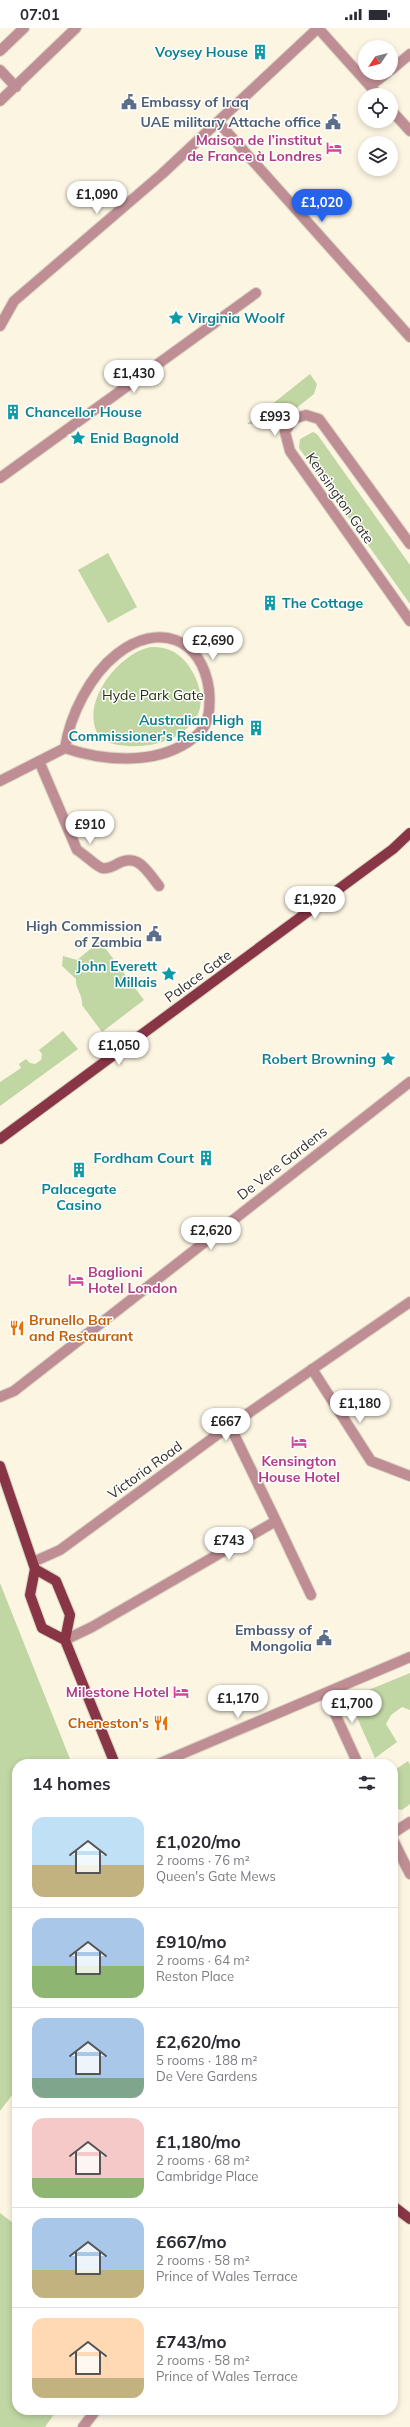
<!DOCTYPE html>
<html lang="en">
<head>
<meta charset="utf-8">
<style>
	:root { --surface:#fff; --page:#f7f7f7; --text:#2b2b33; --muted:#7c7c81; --line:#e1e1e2; --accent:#2563eb }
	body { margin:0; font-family:Mulish,sans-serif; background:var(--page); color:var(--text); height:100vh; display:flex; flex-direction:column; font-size:15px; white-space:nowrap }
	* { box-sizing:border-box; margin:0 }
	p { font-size:13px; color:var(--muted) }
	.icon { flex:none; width:22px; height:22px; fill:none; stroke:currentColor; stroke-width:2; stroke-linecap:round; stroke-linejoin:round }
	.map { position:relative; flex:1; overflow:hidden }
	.sheet { position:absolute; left:12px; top:1731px; width:386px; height:656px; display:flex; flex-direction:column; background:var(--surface); border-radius:16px; box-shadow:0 2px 6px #0003 }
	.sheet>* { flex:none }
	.needle { width:26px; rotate:235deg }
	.fabs { position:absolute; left:358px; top:12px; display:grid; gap:8px }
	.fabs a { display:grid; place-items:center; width:40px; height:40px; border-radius:50%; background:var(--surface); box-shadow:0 2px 6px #0003; font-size:20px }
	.price { position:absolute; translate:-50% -34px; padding:0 9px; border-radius:14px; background:#fff; color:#222; font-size:13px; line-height:26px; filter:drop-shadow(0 1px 2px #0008) }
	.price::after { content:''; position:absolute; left:50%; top:24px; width:12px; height:9px; margin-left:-6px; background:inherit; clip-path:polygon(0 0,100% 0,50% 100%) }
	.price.current { background:var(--accent); color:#fff }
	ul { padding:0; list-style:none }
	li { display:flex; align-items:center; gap:12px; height:100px; padding:0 20px }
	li+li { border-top:1px solid var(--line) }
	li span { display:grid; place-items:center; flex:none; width:112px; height:80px; border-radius:12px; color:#555 }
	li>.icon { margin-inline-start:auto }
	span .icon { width:48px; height:48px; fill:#fffc; stroke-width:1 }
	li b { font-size:17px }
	h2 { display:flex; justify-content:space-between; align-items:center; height:48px; padding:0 20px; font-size:17px }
	.status { display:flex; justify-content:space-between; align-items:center; height:28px; padding:0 20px; background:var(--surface); direction:ltr }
	.status svg { height:11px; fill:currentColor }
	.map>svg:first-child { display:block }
	.green { fill:#c0d6a3 }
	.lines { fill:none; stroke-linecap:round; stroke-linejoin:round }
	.minor-casing { stroke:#d8d2c1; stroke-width:12 }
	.major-casing { stroke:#d8d2c1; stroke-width:12 }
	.minor { stroke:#bf8e94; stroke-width:10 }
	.major { stroke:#883546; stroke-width:10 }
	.labels { text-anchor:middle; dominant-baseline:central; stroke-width:3; stroke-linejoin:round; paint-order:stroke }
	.culture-label { font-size:14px; font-weight:bold; fill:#0d838f; stroke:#fff; text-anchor:end }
	.service-label { font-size:14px; font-weight:bold; fill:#4e5e75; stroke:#fff; text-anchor:end }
	.hotel-label { font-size:14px; font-weight:bold; fill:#b23c85; stroke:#fff; text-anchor:end }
	.street-label { font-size:14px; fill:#323028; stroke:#fff }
	.park-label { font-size:14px; fill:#24320c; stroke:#fff }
	.food-label { font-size:14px; font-weight:bold; fill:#c56008; stroke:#fff; text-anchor:start }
</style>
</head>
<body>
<div class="status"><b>07:01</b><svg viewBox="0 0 49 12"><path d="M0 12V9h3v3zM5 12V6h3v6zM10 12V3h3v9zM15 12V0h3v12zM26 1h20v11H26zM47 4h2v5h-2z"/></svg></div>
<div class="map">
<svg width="410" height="2399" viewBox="0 0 410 2399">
	<rect width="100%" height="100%" fill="#fcf5e2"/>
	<path class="green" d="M310 346 317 356 314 366 275 397 247 396Z
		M313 404 317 406 410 537V576L299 420 300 411Z
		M108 525 137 579 108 595 78 542Z
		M151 619C159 619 167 620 174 624 193 635 208 668 197 688 181 718 130 725 102 712 75 681 117 625 151 619Z
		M100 913 144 972 102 1004 82 977C83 966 75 961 76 951L62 938 63 928 77 932Z
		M63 1003 78 1021 0 1078V1054L21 1040 19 1036 26 1031 30 1035 35 1036 41 1032 42 1026 39 1022Z
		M0 1555 72 1736H17V2064L16 2062 0 2083Z
		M410 1645V1682L402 1679 391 1687 386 1696 397 1714 375 1730 351 1676 354 1668Z
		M408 1733 410 1737V1776L402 1782 398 1781 393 1773V1743Z
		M0 2185 17 2198V2382H57L45 2399H0Z"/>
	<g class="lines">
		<defs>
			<path id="minor" d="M318 0 378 67
				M0 23 24 0
				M0 42 16 59
				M391 42 410 26
				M370 58 387 45
				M0 73 76 0
				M391 82 410 103
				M219 95 410 309
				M0 298 14 273 162 146 318 0
				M0 450 256 265
				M410 516 319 391 306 387 293 391 285 404 290 423 410 593
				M39 733 77 822C84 826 97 839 102 840 108 841 112 839 117 836 138 824 147 843 159 858
				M0 753 65 720C103 733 153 737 188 714 194 710 202 704 205 697 210 687 210 673 209 662 202 609 158 594 117 626 90 647 70 687 65 720
				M312 1341 371 1433 410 1448
				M0 1369 14 1363 410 1054
				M276 1493 311 1567
				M33 1534 60 1522 221 1404 410 1274
				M65 1612 92 1599 276 1493 230 1398
				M326 1666 358 1736
				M158 1736 410 1629
				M393 1805 410 1794
				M393 1812 410 1846
				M83 2399 96 2382"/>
			<path id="major" d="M0 1111 393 821 410 805
				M0 1438 35 1541 30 1567 42 1600 65 1612
				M35 1541 56 1553 70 1587 65 1612 115 1736
				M393 2178 410 2191"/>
		</defs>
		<use href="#minor" class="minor-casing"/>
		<use href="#major" class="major-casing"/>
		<use href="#minor" class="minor"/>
		<use href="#major" class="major"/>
	</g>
	<defs>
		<symbol id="building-bare" viewBox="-9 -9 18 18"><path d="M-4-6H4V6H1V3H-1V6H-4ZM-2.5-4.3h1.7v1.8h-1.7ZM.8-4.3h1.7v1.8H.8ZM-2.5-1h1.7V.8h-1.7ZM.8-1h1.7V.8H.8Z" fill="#0f9aa8" stroke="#fff" stroke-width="2.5" paint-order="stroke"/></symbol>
		<symbol id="civic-bare" viewBox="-9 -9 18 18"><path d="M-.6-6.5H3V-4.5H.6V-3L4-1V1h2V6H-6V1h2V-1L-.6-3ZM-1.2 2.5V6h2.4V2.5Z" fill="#5c6f8a" stroke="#fff" stroke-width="2.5" paint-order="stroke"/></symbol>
		<symbol id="hotel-bare" viewBox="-9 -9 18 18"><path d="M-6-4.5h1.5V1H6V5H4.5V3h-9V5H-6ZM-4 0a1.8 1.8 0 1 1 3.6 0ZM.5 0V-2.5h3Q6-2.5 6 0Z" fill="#d1479c" stroke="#fff" stroke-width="2.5" paint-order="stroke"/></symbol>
		<symbol id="sight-bare" viewBox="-9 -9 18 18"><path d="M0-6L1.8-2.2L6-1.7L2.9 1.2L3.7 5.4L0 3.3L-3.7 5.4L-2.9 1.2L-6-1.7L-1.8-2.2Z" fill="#0f9aa8" stroke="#fff" stroke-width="2.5" paint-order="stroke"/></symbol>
		<symbol id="restaurant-bare" viewBox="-9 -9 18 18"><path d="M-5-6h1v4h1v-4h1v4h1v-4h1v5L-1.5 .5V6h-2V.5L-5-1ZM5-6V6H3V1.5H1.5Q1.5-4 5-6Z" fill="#e8710a" stroke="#fff" stroke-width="2.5" paint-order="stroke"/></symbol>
	</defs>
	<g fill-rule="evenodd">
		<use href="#building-bare" x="249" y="13" width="22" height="22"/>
		<use href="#civic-bare" x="118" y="63" width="22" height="22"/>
		<use href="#civic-bare" x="322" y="83" width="22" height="22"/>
		<use href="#hotel-bare" x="323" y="109" width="22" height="22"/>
		<use href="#sight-bare" x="165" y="279" width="22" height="22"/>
		<use href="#building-bare" x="2" y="373" width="22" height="22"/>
		<use href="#sight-bare" x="67" y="399" width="22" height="22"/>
		<use href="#building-bare" x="259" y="564" width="22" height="22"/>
		<use href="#building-bare" x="245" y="689" width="22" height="22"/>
		<use href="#civic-bare" x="143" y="895" width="22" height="22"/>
		<use href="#sight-bare" x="158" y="935" width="22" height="22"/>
		<use href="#sight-bare" x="377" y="1020" width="22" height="22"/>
		<use href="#building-bare" x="195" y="1119" width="22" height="22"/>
		<use href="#building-bare" x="68" y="1131" width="22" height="22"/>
		<use href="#hotel-bare" x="65" y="1241" width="22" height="22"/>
		<use href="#restaurant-bare" x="6" y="1289" width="22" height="22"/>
		<use href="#hotel-bare" x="288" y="1403" width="22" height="22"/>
		<use href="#civic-bare" x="313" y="1599" width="22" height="22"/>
		<use href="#hotel-bare" x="170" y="1653" width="22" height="22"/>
		<use href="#restaurant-bare" x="150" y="1684" width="22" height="22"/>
	</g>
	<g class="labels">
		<g class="culture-label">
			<text x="248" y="24">Voysey House</text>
			<text x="188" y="290" text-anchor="start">Virginia Woolf</text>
			<text x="25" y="384" text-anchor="start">Chancellor House</text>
			<text x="90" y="410" text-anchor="start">Enid Bagnold</text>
			<text x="282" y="575" text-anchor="start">The Cottage</text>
			<text x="244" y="692">Australian High<tspan x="244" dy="16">Commissioner's Residence</tspan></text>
			<text x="157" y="938">John Everett<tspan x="157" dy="16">Millais</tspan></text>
			<text x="376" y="1031">Robert Browning</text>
			<text x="194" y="1130">Fordham Court</text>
			<text x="79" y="1161" text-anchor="middle">Palacegate<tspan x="79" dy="16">Casino</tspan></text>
		</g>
		<g class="service-label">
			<text x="141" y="74" text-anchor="start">Embassy of Iraq</text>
			<text x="321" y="94">UAE military Attache office</text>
			<text x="142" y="898">High Commission<tspan x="142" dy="16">of Zambia</tspan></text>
			<text x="312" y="1602">Embassy of<tspan x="312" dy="16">Mongolia</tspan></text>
		</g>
		<g class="hotel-label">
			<text x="322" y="112">Maison de l’institut<tspan x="322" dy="16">de France à Londres</tspan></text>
			<text x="88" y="1244" text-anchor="start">Baglioni<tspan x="88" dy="16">Hotel London</tspan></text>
			<text x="299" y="1433" text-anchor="middle">Kensington<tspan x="299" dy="16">House Hotel</tspan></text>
			<text x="169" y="1664">Milestone Hotel</text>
		</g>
		<g class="street-label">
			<text transform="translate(340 470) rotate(55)">Kensington Gate</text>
			<text transform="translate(198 948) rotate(-36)">Palace Gate</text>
			<text transform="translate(282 1135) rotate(-38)">De Vere Gardens</text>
			<text transform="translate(145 1442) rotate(-36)">Victoria Road</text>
		</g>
		<g class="park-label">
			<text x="153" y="667">Hyde Park Gate</text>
		</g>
		<g class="food-label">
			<text x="29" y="1292">Brunello Bar<tspan x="29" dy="16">and Restaurant</tspan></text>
			<text x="149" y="1695" text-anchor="end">Cheneston's</text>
		</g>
	</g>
</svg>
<div class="fabs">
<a><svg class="needle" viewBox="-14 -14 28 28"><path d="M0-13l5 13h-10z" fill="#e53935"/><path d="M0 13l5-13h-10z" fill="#7c7c81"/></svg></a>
<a><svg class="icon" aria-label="locate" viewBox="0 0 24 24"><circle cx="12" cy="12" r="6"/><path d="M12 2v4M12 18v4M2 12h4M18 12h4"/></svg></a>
<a><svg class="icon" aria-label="layers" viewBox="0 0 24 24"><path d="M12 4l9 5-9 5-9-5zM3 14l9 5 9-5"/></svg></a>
</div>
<b class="price" style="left:97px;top:187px">£1,090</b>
<b class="price current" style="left:322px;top:195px">£1,020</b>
<b class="price" style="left:134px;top:366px">£1,430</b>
<b class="price" style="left:275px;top:409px">£993</b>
<b class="price" style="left:213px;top:633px">£2,690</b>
<b class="price" style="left:90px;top:817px">£910</b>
<b class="price" style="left:315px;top:892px">£1,920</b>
<b class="price" style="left:119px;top:1038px">£1,050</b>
<b class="price" style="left:211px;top:1223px">£2,620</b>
<b class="price" style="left:360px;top:1396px">£1,180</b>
<b class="price" style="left:226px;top:1414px">£667</b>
<b class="price" style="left:229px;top:1533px">£743</b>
<b class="price" style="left:238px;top:1691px">£1,170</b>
<b class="price" style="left:352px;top:1696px">£1,700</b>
<section class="sheet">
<h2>14 homes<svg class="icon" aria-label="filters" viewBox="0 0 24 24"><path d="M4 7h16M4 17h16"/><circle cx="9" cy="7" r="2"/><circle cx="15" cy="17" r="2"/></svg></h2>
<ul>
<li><span style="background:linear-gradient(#bfe0f5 60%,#c2b280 0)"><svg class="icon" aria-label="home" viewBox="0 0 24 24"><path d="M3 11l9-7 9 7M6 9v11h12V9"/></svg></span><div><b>£1,020/mo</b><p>2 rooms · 76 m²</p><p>Queen's Gate Mews</p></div></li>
<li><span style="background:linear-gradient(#a9c7e8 60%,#8fb573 0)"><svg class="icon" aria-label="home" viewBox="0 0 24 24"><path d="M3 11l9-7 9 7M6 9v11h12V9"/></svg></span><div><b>£910/mo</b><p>2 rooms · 64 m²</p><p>Reston Place</p></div></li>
<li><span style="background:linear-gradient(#a9c7e8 75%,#7fa58c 0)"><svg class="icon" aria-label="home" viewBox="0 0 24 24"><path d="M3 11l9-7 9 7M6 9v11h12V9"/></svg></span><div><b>£2,620/mo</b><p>5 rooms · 188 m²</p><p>De Vere Gardens</p></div></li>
<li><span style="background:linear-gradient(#f6c9c9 75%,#8fb573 0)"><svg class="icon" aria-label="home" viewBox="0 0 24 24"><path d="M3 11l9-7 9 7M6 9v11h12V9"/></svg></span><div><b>£1,180/mo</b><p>2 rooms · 68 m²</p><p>Cambridge Place</p></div></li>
<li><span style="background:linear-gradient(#a9c7e8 65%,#c2b280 0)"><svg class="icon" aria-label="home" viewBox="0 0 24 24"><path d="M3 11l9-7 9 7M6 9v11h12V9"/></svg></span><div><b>£667/mo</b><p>2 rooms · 58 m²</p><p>Prince of Wales Terrace</p></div></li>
<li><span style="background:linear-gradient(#ffd9b3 75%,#c2b280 0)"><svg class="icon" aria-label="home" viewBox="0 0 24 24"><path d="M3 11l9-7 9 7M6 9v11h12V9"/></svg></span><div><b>£743/mo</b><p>2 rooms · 58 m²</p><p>Prince of Wales Terrace</p></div></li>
</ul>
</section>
</div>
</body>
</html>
